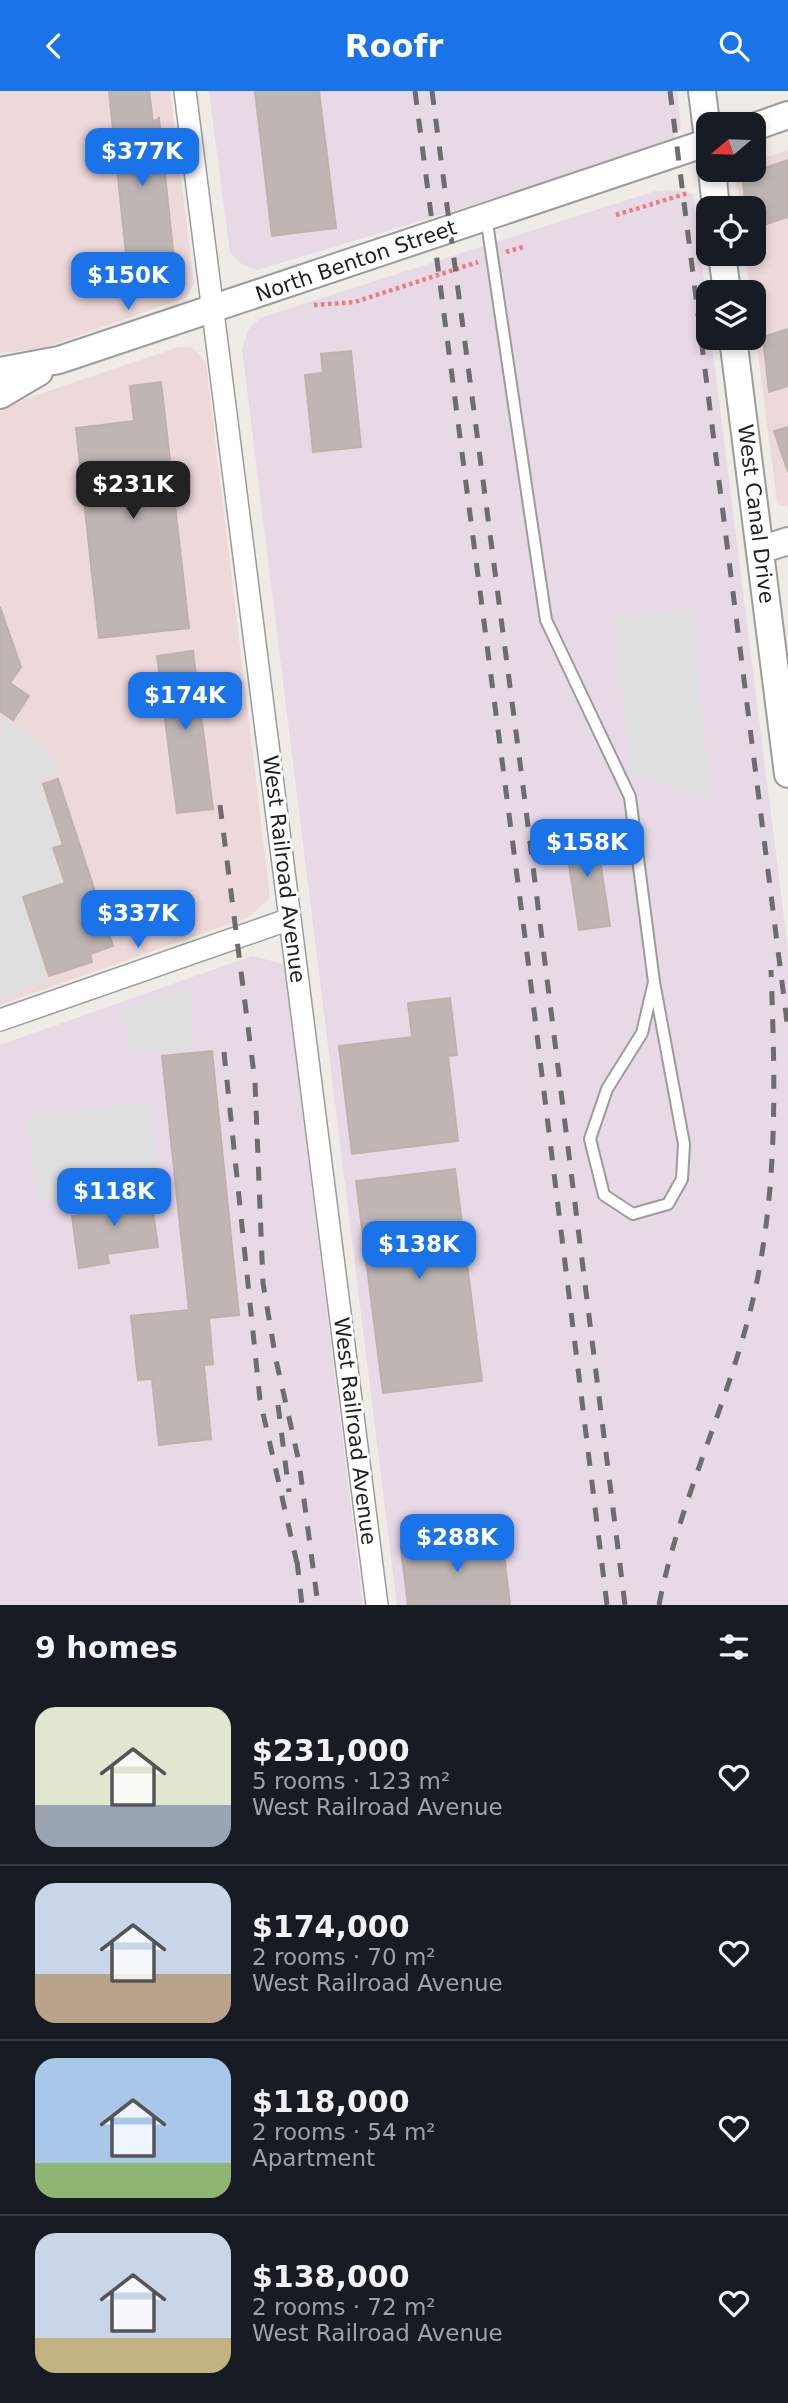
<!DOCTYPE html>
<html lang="en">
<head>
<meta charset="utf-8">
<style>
	:root { --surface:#171b24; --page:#242831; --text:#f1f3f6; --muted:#9ea1a6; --line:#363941; --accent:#1a73e8 }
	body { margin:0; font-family:"DejaVu Sans",sans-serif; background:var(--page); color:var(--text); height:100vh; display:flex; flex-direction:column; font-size:26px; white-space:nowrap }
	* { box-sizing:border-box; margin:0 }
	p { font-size:23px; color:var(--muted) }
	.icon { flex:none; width:38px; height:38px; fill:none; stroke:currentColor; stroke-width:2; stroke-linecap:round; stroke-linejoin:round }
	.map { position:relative; height:1514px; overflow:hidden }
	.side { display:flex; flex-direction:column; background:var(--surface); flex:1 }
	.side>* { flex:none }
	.needle { width:46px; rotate:251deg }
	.buttons { position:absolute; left:696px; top:21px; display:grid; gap:14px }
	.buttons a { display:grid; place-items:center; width:70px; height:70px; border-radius:14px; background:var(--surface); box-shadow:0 4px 10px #0003; font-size:35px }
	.price { position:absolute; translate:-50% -60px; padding:0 16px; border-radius:14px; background:var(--accent); color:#fff; font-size:23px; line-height:46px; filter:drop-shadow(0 2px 4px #0008) }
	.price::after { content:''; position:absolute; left:50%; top:42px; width:21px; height:16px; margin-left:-10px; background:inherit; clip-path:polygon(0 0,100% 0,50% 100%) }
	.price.on { background:#222; color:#fff }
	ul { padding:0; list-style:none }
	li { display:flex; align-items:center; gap:21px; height:175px; padding:0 35px }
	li+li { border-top:2px solid var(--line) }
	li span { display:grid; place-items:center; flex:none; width:196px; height:140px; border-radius:21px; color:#555 }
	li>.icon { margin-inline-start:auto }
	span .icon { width:84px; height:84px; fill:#fffc; stroke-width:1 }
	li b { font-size:30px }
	h2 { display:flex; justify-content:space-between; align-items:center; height:84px; padding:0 35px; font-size:30px }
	header { display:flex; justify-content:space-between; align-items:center; height:91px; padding:0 35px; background:var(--accent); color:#fff; font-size:32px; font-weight:600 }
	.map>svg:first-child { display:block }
	.commercial { fill:#edd8da }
	.industrial { fill:#e7d9e6 }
	.parking { fill:#dfdfdf }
	.building { fill:#bfb6b4; stroke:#bfb1ab; stroke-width:2 }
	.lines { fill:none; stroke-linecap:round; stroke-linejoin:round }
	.service-casing { stroke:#9c9c9c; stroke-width:14 }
	.minor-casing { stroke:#9c9c9c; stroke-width:24 }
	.tertiary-casing { stroke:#9c9c9c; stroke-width:30 }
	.path { stroke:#ea7d80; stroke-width:4.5; stroke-dasharray:3.5 3.5; stroke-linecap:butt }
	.service { stroke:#fff; stroke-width:10 }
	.minor { stroke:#fff; stroke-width:21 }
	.tertiary { stroke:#fff; stroke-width:26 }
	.rail { stroke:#6d6d6d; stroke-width:5; stroke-dasharray:14 14; stroke-linecap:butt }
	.labels { text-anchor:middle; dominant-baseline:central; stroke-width:6; stroke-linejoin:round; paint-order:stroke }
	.street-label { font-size:21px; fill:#1f1f1f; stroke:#fff }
</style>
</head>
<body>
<header><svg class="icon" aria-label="back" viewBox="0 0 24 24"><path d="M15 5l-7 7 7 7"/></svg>Roofr<svg class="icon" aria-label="search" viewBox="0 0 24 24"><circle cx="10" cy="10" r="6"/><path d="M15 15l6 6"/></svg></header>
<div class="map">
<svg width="788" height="1514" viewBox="0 0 788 1514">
	<rect width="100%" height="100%" fill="#efebe7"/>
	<path class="commercial" d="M0 0H170L194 192 187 206 41 258 0 262Z
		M788 59V415H781L777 410 754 232V201H750L745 163H754V117H740L735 84 736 79H754V70Z
		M179 256 193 257 206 272 270 807 249 826 0 914V320L28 307Z"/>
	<path class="industrial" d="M209 0H677L681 37 669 52 652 60 257 179 243 174 230 162Z
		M677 99 693 103 788 859V1514H397L242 258 248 239 260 227 655 100Z
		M252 865 284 873 363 1514H0V954Z"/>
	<path class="parking" d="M692 518 711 709 630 682 615 526Z
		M1 624 46 654 58 684 39 692 62 753 50 758 63 790 22 806 48 889 0 908Z
		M191 894V957L130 963 124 920Z
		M151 1011 161 1097 37 1110 28 1025Z"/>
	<path class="building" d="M109 0H149L153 31 159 27 176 188 129 192Z
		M255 0H319L336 137 272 145Z
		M788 69V126L754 137V117H746L742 84Z
		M788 238V295L769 301 763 246Z
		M351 260 361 356 313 361 305 284 323 282 321 263Z
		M161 291 189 537 99 547 76 337 134 330 130 295Z
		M788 336V381L774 340Z
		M0 516 21 576 10 592 29 605 13 629 0 620Z
		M193 560 213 718 177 722 157 565Z
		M58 688 113 855 90 863 92 871 49 885 23 806 65 792 53 757 63 754 43 693Z
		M595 736 610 835 579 839 564 740Z
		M450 907 457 964 448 965 458 1050 352 1063 339 955 412 946 408 912Z
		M212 960 239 1224 209 1227 213 1273 204 1274 211 1348 159 1354 152 1288 138 1289 131 1225 189 1219 162 965Z
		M455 1078 482 1290 383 1302 356 1090Z
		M150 1100 158 1156 107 1163 109 1172 79 1177 72 1125 93 1122 90 1107 114 1103 116 1112 129 1110 128 1103Z
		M502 1446 510 1514H408L401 1458Z"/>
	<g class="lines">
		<defs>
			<path id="service" d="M486 125 546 529 630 706 654 891 642 942 607 998 590 1048 604 1104 633 1123 668 1113 682 1088 684 1053 654 891"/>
			<path id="minor" d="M185 0 377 1514
				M0 929 290 828"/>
			<path id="tertiary" d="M702 0 709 56
				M754 36 788 24
				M712 79 716 117
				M722 163 727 201
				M733 247 788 683
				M0 280 59 269 709 51
				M0 304 39 281
				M760 459 788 450"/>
		</defs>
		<use href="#service" class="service-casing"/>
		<use href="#minor" class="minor-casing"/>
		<use href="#tertiary" class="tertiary-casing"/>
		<path class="path" d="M616 124 688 102
			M506 161 526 155
			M314 214 355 211 478 171"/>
		<use href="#service" class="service"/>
		<use href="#minor" class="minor"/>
		<use href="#tertiary" class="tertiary"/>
		<path class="rail" d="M415 0 526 854 607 1514
			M432 0 522 687 625 1514
			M670 0 788 939
			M220 714 255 991 263 1192 276 1269 299 1371 318 1514
			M224 961 260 1309 299 1481
			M278 1314 289 1401
			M297 1470 302 1514
			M659 1514C680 1405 733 1304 756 1195 778 1088 775 987 771 879"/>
	</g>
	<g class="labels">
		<g class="street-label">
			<text transform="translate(356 170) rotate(-19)">North Benton Street</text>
			<text transform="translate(756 423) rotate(83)">West Canal Drive</text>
			<text transform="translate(284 778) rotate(83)">West Railroad Avenue</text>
			<text transform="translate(355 1340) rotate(83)">West Railroad Avenue</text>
		</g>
	</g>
</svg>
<div class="buttons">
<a><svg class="needle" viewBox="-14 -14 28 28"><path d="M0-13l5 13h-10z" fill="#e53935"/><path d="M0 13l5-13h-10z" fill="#9ea1a6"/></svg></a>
<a><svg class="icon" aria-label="locate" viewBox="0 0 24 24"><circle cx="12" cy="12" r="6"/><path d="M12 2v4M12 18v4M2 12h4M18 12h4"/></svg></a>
<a><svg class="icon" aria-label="layers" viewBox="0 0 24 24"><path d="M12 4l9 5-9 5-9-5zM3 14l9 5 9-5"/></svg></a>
</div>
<b class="price" style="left:142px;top:97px">$377K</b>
<b class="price" style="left:128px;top:221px">$150K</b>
<b class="price on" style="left:133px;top:430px">$231K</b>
<b class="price" style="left:185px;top:641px">$174K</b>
<b class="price" style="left:587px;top:788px">$158K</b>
<b class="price" style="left:138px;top:859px">$337K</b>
<b class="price" style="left:114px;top:1137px">$118K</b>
<b class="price" style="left:419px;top:1190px">$138K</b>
<b class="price" style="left:457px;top:1483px">$288K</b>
</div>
<section class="side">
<h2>9 homes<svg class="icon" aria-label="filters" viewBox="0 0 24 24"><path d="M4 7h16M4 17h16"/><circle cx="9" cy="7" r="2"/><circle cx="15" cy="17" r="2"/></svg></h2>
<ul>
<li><span style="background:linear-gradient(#dfe7d0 70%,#9aa5b1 0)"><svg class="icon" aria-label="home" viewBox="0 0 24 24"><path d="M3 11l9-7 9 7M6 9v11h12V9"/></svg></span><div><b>$231,000</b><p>5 rooms · 123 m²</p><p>West Railroad Avenue</p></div><svg class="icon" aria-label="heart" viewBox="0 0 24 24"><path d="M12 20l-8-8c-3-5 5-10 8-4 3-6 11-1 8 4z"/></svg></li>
<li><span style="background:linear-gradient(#c9d6e8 65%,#b9a48a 0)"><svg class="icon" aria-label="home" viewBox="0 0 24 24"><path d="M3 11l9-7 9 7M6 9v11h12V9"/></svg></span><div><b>$174,000</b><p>2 rooms · 70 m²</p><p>West Railroad Avenue</p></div><svg class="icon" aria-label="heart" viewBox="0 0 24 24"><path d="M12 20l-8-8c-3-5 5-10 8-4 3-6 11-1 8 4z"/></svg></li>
<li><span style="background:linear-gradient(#a9c7e8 75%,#8fb573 0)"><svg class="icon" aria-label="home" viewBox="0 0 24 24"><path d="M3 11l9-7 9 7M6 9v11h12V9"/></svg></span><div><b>$118,000</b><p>2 rooms · 54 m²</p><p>Apartment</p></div><svg class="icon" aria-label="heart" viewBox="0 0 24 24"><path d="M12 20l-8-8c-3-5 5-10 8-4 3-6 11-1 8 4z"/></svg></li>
<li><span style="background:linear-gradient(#c9d6e8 75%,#c2b280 0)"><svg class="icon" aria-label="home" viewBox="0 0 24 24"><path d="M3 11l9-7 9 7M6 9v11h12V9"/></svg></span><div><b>$138,000</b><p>2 rooms · 72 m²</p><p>West Railroad Avenue</p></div><svg class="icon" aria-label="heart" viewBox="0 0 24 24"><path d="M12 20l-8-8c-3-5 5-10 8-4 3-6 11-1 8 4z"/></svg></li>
</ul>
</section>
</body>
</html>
